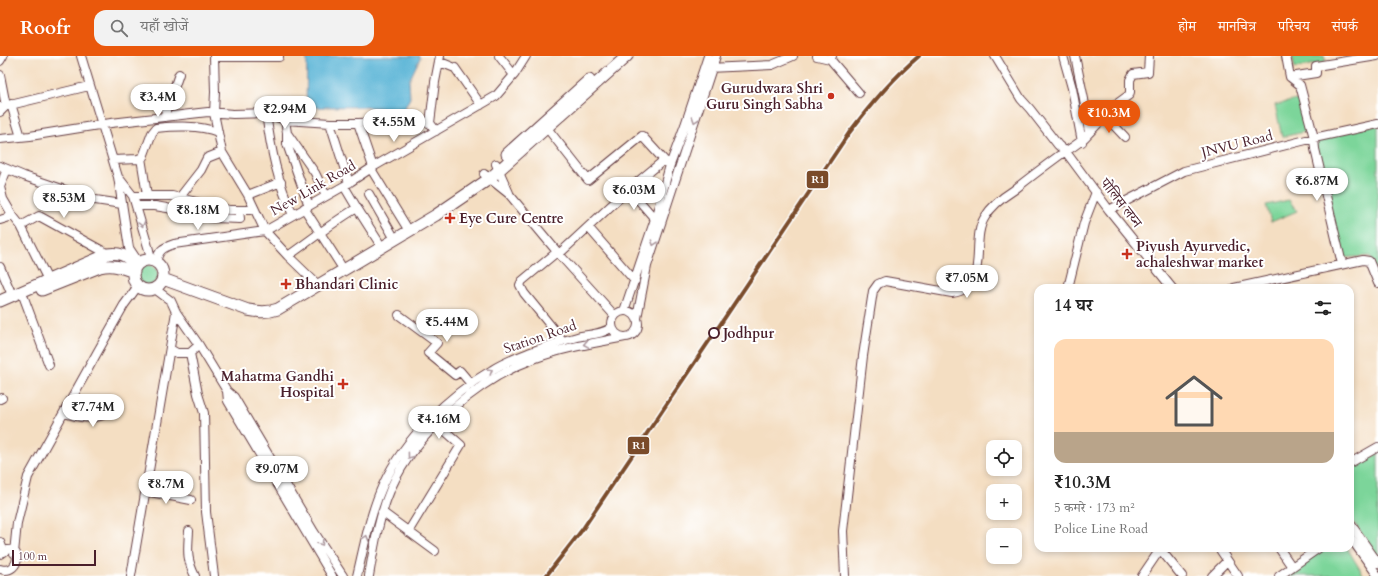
<!DOCTYPE html>
<html lang="hi">
<head>
<meta charset="utf-8">
<style>
	:root { --surface:#fff; --page:#f2f2f2; --text:#222; --muted:#767676; --line:#e0e0e0; --accent:#ea580c }
	body { margin:0; font-family:Cardo,"Noto Serif Devanagari",serif; background:var(--page); color:var(--text); height:100vh; display:flex; flex-direction:column; font-size:15px; white-space:nowrap }
	* { box-sizing:border-box; margin:0 }
	p { font-size:13px; color:var(--muted) }
	.icon { flex:none; width:22px; height:22px; fill:none; stroke:currentColor; stroke-width:2; stroke-linecap:round; stroke-linejoin:round }
	.map { position:relative; flex:1; overflow:hidden }
	.side { position:absolute; left:1034px; top:228px; width:320px; height:268px; display:flex; flex-direction:column; background:var(--surface); border-radius:12px; box-shadow:0 2px 6px #0003 }
	.side>* { flex:none }
	.fabs { position:absolute; left:986px; top:384px; display:grid; gap:8px }
	.fabs a { display:grid; place-items:center; width:36px; height:36px; border-radius:8px; background:var(--surface); box-shadow:0 2px 6px #0003; font-size:20px }
	.scale { position:absolute; left:12px; bottom:10px; width:84px; box-sizing:border-box; padding-left:4px; border:2px solid #4a1f2b; border-top:0; font-size:11px; line-height:14px; white-space:nowrap; color:#4a1f2b; -webkit-text-stroke:3px #fff; paint-order:stroke }
	.price { position:absolute; translate:-50% -34px; padding:0 9px; border-radius:14px; background:#fff; color:#222; font-size:13px; line-height:26px; filter:drop-shadow(0 1px 2px #0008) }
	.price::after { content:''; position:absolute; left:50%; top:24px; width:12px; height:9px; margin-left:-6px; background:inherit; clip-path:polygon(0 0,100% 0,50% 100%) }
	.price.selected { background:var(--accent); color:#fff }
	ul { padding:0; list-style:none }
	li { display:grid; align-content:center; gap:8px; height:212px; padding:0 20px }
	li+li { border-top:1px solid var(--line) }
	li span { display:grid; place-items:center; height:124px; border-radius:12px; color:#555 }
	li>.icon { margin-inline-start:auto }
	span .icon { width:72px; height:72px; fill:#fffc; stroke-width:1 }
	li b { font-size:17px }
	h2 { display:flex; justify-content:space-between; align-items:center; height:48px; padding:0 20px; font-size:17px }
	header { display:flex; align-items:center; gap:24px; box-sizing:border-box; height:56px; padding:0 20px; background:var(--accent); color:#fff }
	header strong { font-size:19px }
	nav { display:flex; gap:22px; margin-inline-start:auto; font-size:14px }
	.search { width:280px; height:36px; background:var(--page); display:flex; align-items:center; gap:10px; box-sizing:border-box; padding:0 14px; border-radius:12px; color:var(--muted); font-size:15px }
	.map>svg:first-child { display:block }
	.green { fill:#7cd59a; stroke:#637a62 }
	.water { fill:#58b4d6; stroke:#516a80 }
	.lines { fill:none; stroke-linecap:round; stroke-linejoin:round }
	.minor-casing { stroke:#643c42; stroke-width:10 }
	.major-casing { stroke:#643c42; stroke-width:13 }
	.minor { stroke:#fff; stroke-width:8 }
	.major { stroke:#fff; stroke-width:11 }
	.rail-1-casing { stroke:#fff; stroke-width:7 }
	.rail-1 { stroke:#7a4b2a; stroke-width:4 }
	.oneway { stroke:#ae9aa0 }
	.poi-dot { fill:#c8321e; stroke:#fff; stroke-width:1.5 }
	.stop-dot { fill:#fff; stroke:#4a1f2b; stroke-width:2 }
	.labels { text-anchor:middle; dominant-baseline:central; stroke-width:4; stroke-linejoin:round; paint-order:stroke }
	.poi-label { font-size:14px; font-weight:bold; fill:#4a1f2b; stroke:#fff; text-anchor:start }
	.street-label { font-size:14px; fill:#4a1f2b; stroke:#fff }
	.stop-label { font-size:14px; font-weight:bold; fill:#4a1f2b; stroke:#fff; text-anchor:start }
	.line-badge { stroke:#fff; stroke-width:1.5 }
	.badge-label { font-size:11px; text-anchor:middle; font-weight:bold; fill:#fff }
</style>
</head>
<body>
<header>
<strong>Roofr</strong>
<div class="search"><svg class="icon" aria-label="search" viewBox="0 0 24 24"><circle cx="10" cy="10" r="6"/><path d="M15 15l6 6"/></svg>यहाँ खोजें</div>
<nav><a>होम</a><a>मानचित्र</a><a>परिचय</a><a>संपर्क</a></nav>
</header>
<div class="map">
<svg width="1378" height="520" viewBox="0 0 1378 520">
	<rect width="100%" height="100%" fill="#fff"/>
	<filter id="ink" filterUnits="userSpaceOnUse"><feTurbulence type="fractalNoise" baseFrequency=".025" numOctaves="2"/><feDisplacementMap in="SourceGraphic" scale="8" xChannelSelector="R" yChannelSelector="G"/><feConvolveMatrix kernelMatrix="1 2 1 2 8 2 1 2 1" color-interpolation-filters="sRGB"/></filter>
	<filter id="wash" filterUnits="userSpaceOnUse"><feTurbulence type="fractalNoise" baseFrequency=".012" numOctaves="4" result="noise"/><feDisplacementMap in="SourceGraphic" scale="16" xChannelSelector="R" yChannelSelector="G"/><feGaussianBlur stdDeviation="0.9" result="paint"/><feColorMatrix in="noise" values="0 0 0 0 0 0 0 0 0 0 0 0 0 0 0 0 0 1.4 0 .05"/><feComposite in="paint" operator="in"/></filter>
	<g filter="url(#wash)">
		<rect width="100%" height="100%" fill="#f4dec2"/>
		<path class="green" d="M1292 0H1324L1326 6 1295 12Z
			M1301 43 1308 75 1282 81 1275 49Z
			M1378 68V220L1370 200 1340 202 1314 84Z
			M1289 144 1297 155 1271 166 1266 149Z
			M138 219a10 10 0 1 1 20 0a10 10 0 1 1-20 0Z
			M1378 397V500L1350 461V414Z
			M1320 492H1347L1364 520H1279Z"/>
		<path class="water" d="M307 0H419L420 2 409 25 410 42 403 55C371 50 339 50 306 52Z"/>
	</g>
	<g filter="url(#ink)">
		<g class="lines">
			<defs>
				<path id="minor" d="M81 0 118 121 129 192 139 207
					M214 0 215 36 214 57 222 96 248 139 265 175 288 200 318 229
					M499 0 514 19
					M817 0 830 3 832 0
					M995 0 1021 43 1030 53 1058 89 1066 96 1109 154 1172 232
					M1063 0 1072 32 1082 86
					M1286 0 1290 21 1300 29 1314 82 1315 93 1342 208
					M214 1H279V0
					M830 3 859 37
					M0 5 3 0
					M440 6 455 12 481 49
					M708 12 772 9 793 0
					M0 19 6 50 1 51
					M1290 21 1316 17V10L1377 0
					M11 48 21 81
					M0 56 6 50 89 30
					M266 57C271 94 277 125 293 159
					M164 61 179 18
					M1106 61 1125 81
					M285 64 287 77 315 117 326 140
					M330 67 349 127
					M430 67 435 26 440 0
					M547 72 588 124 642 80 664 104 670 109
					M1089 77 1118 47 1129 39 1130 36V24L1133 18 1148 16 1149 0
					M287 78V88L309 150
					M0 83 30 80 111 67 208 56 233 58 266 57 285 64 330 67H358
					M141 102 147 139
					M113 104 138 103 143 101 152 77 156 72C177 70 198 69 218 76
					M496 108 509 137
					M0 110 24 120 68 135 82 142 122 148
					M373 111 358 67 414 65 430 67 436 75
					M7 113 0 131 3 143 13 160 21 170 48 224
					M371 113 406 170
					M484 118 509 138 559 198 615 260
					M119 122 133 140 149 194 151 205
					M344 130 357 152
					M629 133 655 163
					M369 138 392 178
					M248 139 281 126
					M133 140H172L229 154H254
					M180 141 201 114 207 102 222 96
					M137 150H155L167 152 185 157 214 162 240 163 239 154
					M304 152 340 208
					M1109 154 1184 115 1314 82 1378 68
					M0 164 13 160
					M21 170 39 160 108 198
					M588 171 635 225
					M557 196 522 225 520 229 524 237 563 285
					M559 198 629 133 664 104
					M288 200C311 184 333 166 357 152L378 185
					M156 206C159 194 162 192 174 188L265 175 344 130 373 111 496 40 514 19 526 0
					M0 211 12 239
					M1069 232V228L1084 167 1096 136
					M1234 232 1363 204 1369 205 1378 227
					M155 233 171 245 176 256 199 289 227 335 234 341 314 476 343 520
					M24 242 49 309
					M612 268a13 13 0 1 1 26 0a13 13 0 1 1-26 0Z
					M624 255 655 163 670 109 685 69 708 0
					M399 259 437 287 428 297 455 319 460 315 471 328
					M637 262 647 210 716 0
					M199 289 190 297 198 338 204 357 206 456 214 520
					M170 293 177 297H190
					M227 335 228 345 332 520
					M0 343 2 342
					M64 357C77 361 94 365 106 357 109 356 111 352 113 350
					M1350 407 1378 391
					M145 435 191 444
					M382 456 435 495
					M1350 467 1378 507
					M189 475C188 494 186 502 195 520
					M408 476 461 389 435 366
					M1350 481 1378 520
					M0 486 4 496
					M1219 492 1238 520
					M1279 492 1292 511
					M1160 493 1182 520
					M14 497 17 467 28 421 98 295 124 249 138 230
					M0 498C22 481 23 520 0 513
					M131 520 176 256
					M357 520C364 490 370 458 383 429 404 383 449 339 492 314 504 306 518 301 531 296 546 290 562 285 577 281 589 278 602 279 612 271
					M369 520C374 490 379 460 391 432 415 377 480 322 536 302 565 291 595 287 625 281
					M845 520 843 475 863 300 873 235 878 228 885 225 952 237C992 231 969 185 985 161 992 149 1003 141 1014 134 1029 122 1045 110 1060 99 1071 92 1081 87 1089 77L1084 43 1075 0
					M1142 520 1161 492
					M1212 520 1227 505
					M1279 520 1319 492"/>
				<path id="major" d="M507 98 589 24
					M133 219a15 15 0 1 1 30 0a15 15 0 1 1-30 0Z
					M163 223 248 254C259 256 267 257 278 253L436 159 489 123 627 0
					M42 234 100 211C113 208 121 211 134 216
					M0 245 108 198C123 196 126 201 137 209"/>
			</defs>
			<use href="#minor" class="minor-casing"/>
			<use href="#major" class="major-casing"/>
			<use href="#minor" class="minor"/>
			<use href="#major" class="major"/>
			<defs>
				<path id="rail-1" d="M546 520 582 474 849 77C870 49 892 23 919 0"/>
			</defs>
			<use href="#rail-1" class="rail-1-casing"/>
			<use href="#rail-1" class="rail-1"/>
		</g>
		<defs><path id="oneway-chevron" d="M-2-3.5L2.5 0L-2 3.5" fill="none" stroke-width="1.6" stroke-linecap="round" stroke-linejoin="round"/></defs>
		<g class="oneway">
			<use href="#oneway-chevron" transform="translate(695 64) rotate(109)"/>
			<use href="#oneway-chevron" transform="translate(142 168) rotate(75)"/>
			<use href="#oneway-chevron" transform="translate(654 187) rotate(109)"/>
			<use href="#oneway-chevron" transform="translate(586 288) rotate(170)"/>
			<use href="#oneway-chevron" transform="translate(490 315) rotate(-32)"/>
			<use href="#oneway-chevron" transform="translate(410 400) rotate(127)"/>
			<use href="#oneway-chevron" transform="translate(366 482) rotate(-74)"/>
			<use href="#oneway-chevron" transform="translate(321 487) rotate(57)"/>
		</g>
	</g>
	<g class="poi-dot">
		<circle cx="831" cy="40" r="4"/>
		<path d="M448 156h4v4h4v4h-4v4h-4v-4h-4v-4h4z"/>
		<path d="M1125 192h4v4h4v4h-4v4h-4v-4h-4v-4h4z"/>
		<path d="M284 222h4v4h4v4h-4v4h-4v-4h-4v-4h4z"/>
		<path d="M341 322h4v4h4v4h-4v4h-4v-4h-4v-4h4z"/>
	</g>
	<circle class="stop-dot" cx="714" cy="277" r="5"/>
	<g class="labels">
		<g class="poi-label">
			<text x="823" y="32" text-anchor="end">Gurudwara Shri<tspan x="823" dy="16">Guru Singh Sabha</tspan></text>
			<text x="459" y="162">Eye Cure Centre</text>
			<text x="1136" y="190">Piyush Ayurvedic,<tspan x="1136" dy="16">achaleshwar market</tspan></text>
			<text x="295" y="228">Bhandari Clinic</text>
			<text x="334" y="320" text-anchor="end">Mahatma Gandhi<tspan x="334" dy="16">Hospital</tspan></text>
		</g>
		<g class="street-label">
			<text transform="translate(1237 88) rotate(-14)">JNVU Road</text>
			<text transform="translate(313 132) rotate(-30)">New Link Road</text>
			<text transform="translate(1121 147) rotate(52)">पोलिस लय्न</text>
			<text transform="translate(540 281) rotate(-19)">Station Road</text>
		</g>
		<g class="stop-label">
			<text x="723" y="277">Jodhpur</text>
		</g>
	</g>
	<g class="line-badge">
		<rect x="806" y="114" width="23" height="19" rx="4" fill="#7a4b2a"/>
		<rect x="627" y="380" width="23" height="19" rx="4" fill="#7a4b2a"/>
	</g>
	<g class="badge-label">
		<text x="818" y="127">R1</text>
		<text x="639" y="393">R1</text>
	</g>
</svg>
<div class="fabs">
<a><svg class="icon" aria-label="locate" viewBox="0 0 24 24"><circle cx="12" cy="12" r="6"/><path d="M12 2v4M12 18v4M2 12h4M18 12h4"/></svg></a>
<a>+</a>
<a>−</a>
</div>
<div class="scale">100 m</div>
<b class="price" style="left:158px;top:62px">₹3.4M</b>
<b class="price" style="left:285px;top:74px">₹2.94M</b>
<b class="price selected" style="left:1109px;top:78px">₹10.3M</b>
<b class="price" style="left:394px;top:87px">₹4.55M</b>
<b class="price" style="left:1317px;top:146px">₹6.87M</b>
<b class="price" style="left:634px;top:155px">₹6.03M</b>
<b class="price" style="left:64px;top:163px">₹8.53M</b>
<b class="price" style="left:198px;top:175px">₹8.18M</b>
<b class="price" style="left:967px;top:243px">₹7.05M</b>
<b class="price" style="left:447px;top:287px">₹5.44M</b>
<b class="price" style="left:93px;top:372px">₹7.74M</b>
<b class="price" style="left:439px;top:384px">₹4.16M</b>
<b class="price" style="left:277px;top:434px">₹9.07M</b>
<b class="price" style="left:166px;top:449px">₹8.7M</b>
<section class="side">
<h2>14 घर<svg class="icon" aria-label="filters" viewBox="0 0 24 24"><path d="M4 7h16M4 17h16"/><circle cx="9" cy="7" r="2"/><circle cx="15" cy="17" r="2"/></svg></h2>
<ul>
<li><span style="background:linear-gradient(#ffd9b3 75%,#b9a48a 0)"><svg class="icon" aria-label="home" viewBox="0 0 24 24"><path d="M3 11l9-7 9 7M6 9v11h12V9"/></svg></span><div><b>₹10.3M</b><p>5 कमरे · 173 m²</p><p>Police Line Road</p></div></li>
</ul>
</section>
</div>
</body>
</html>
